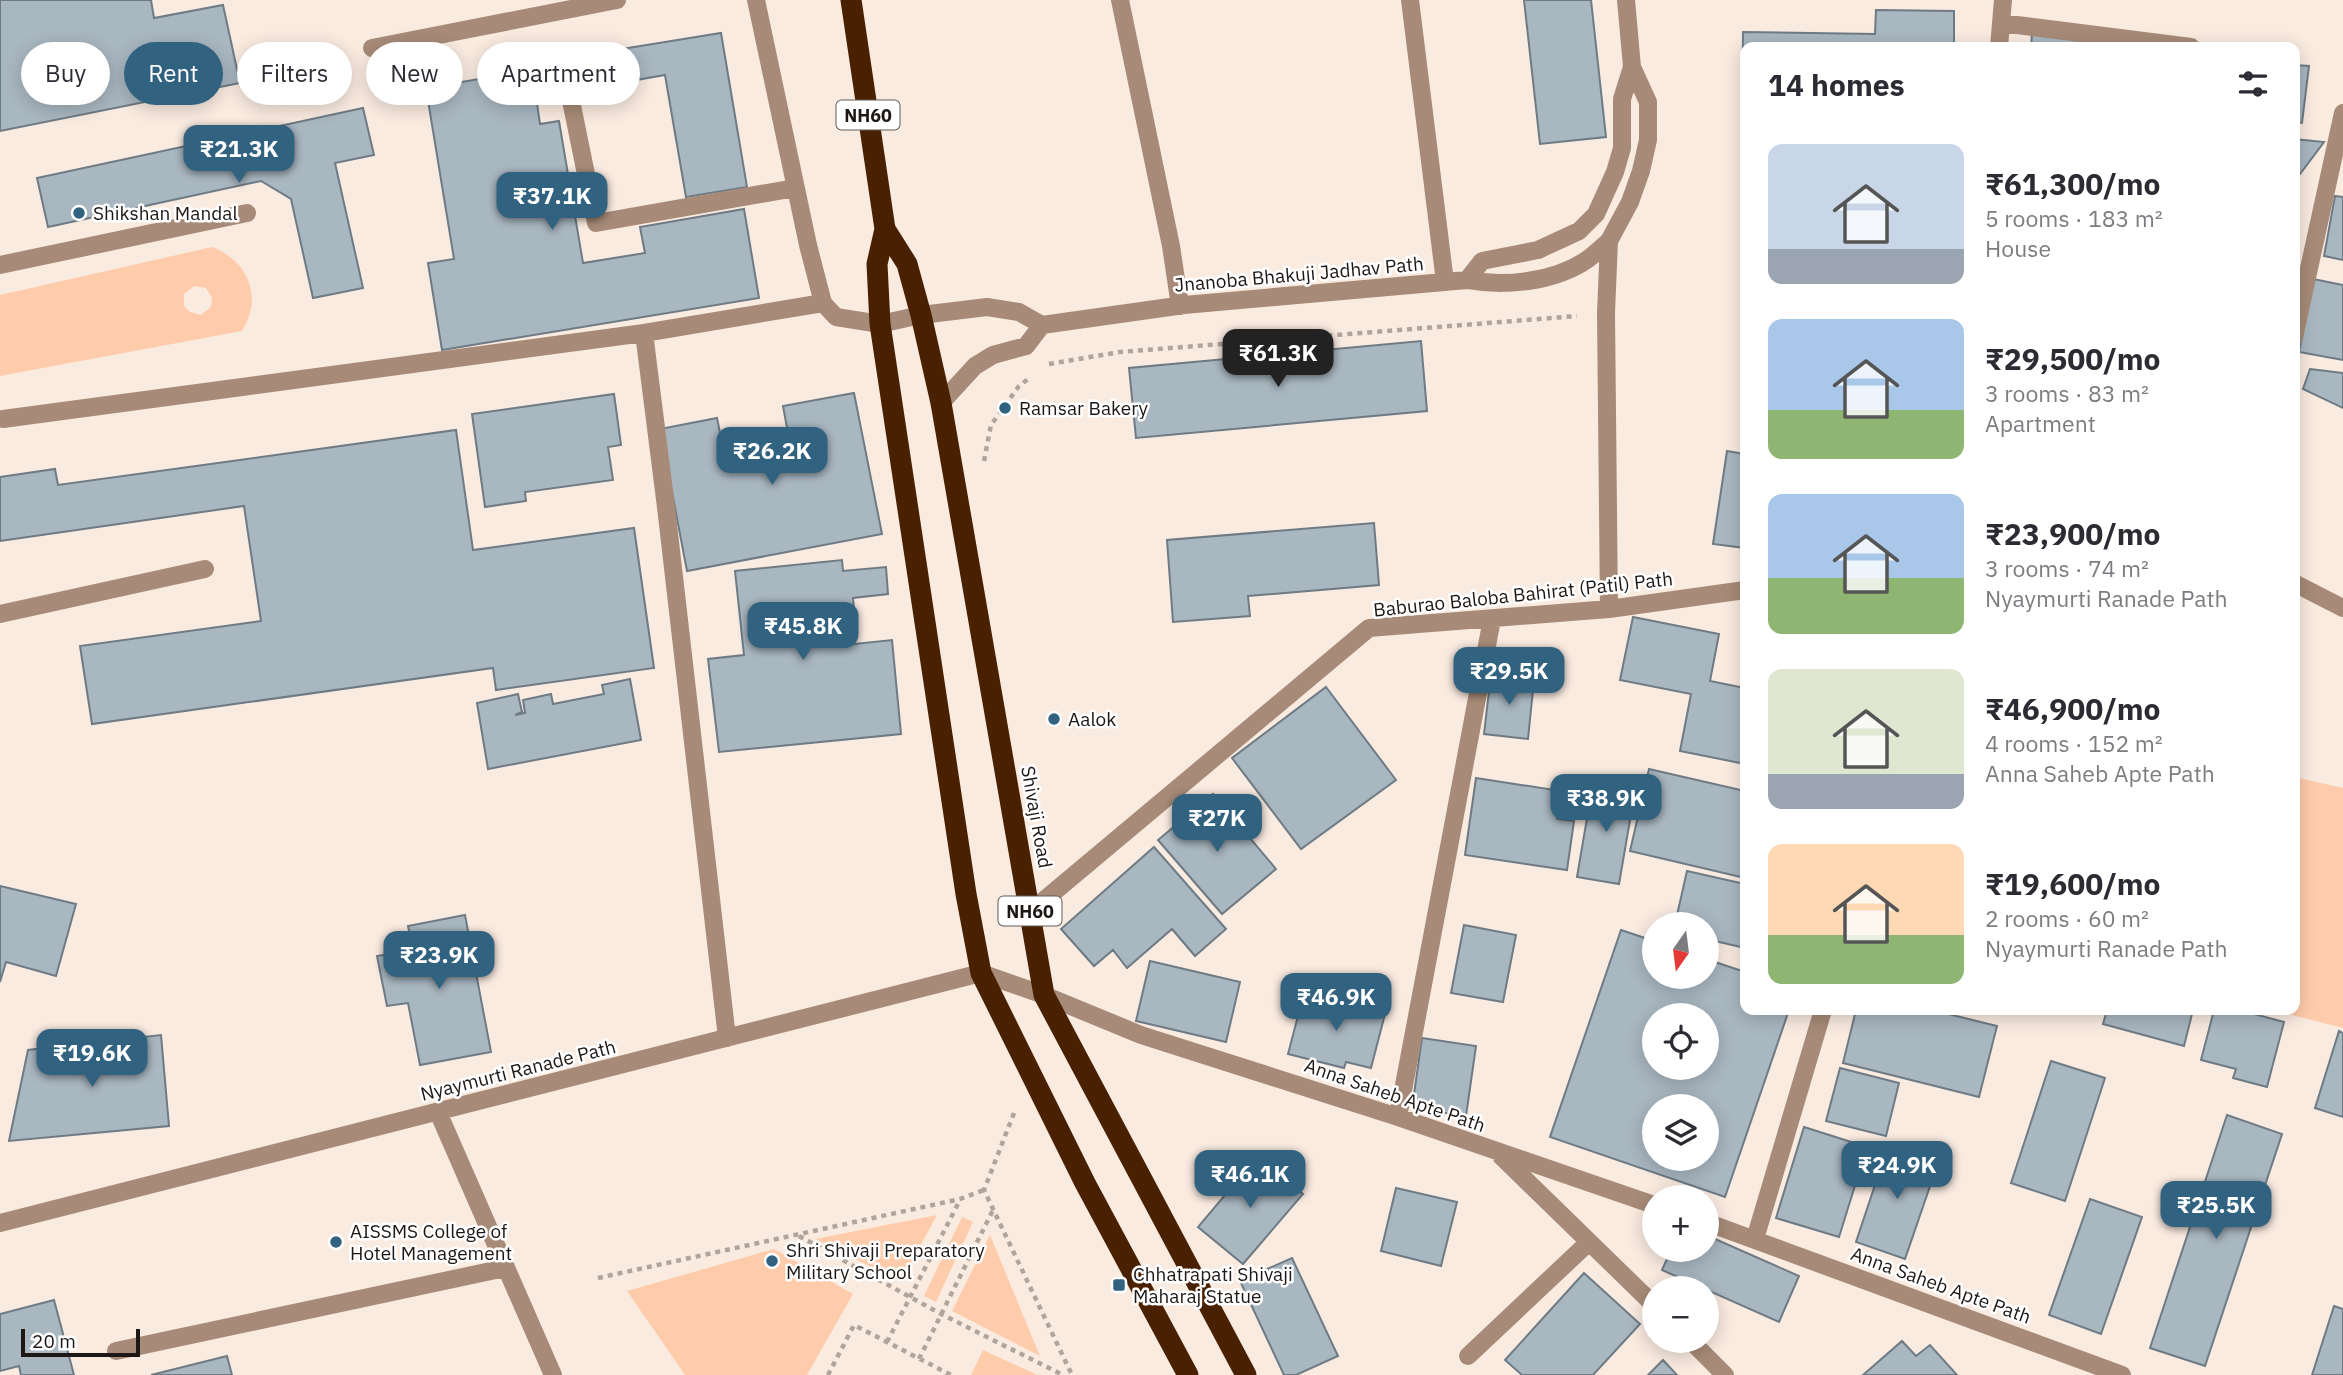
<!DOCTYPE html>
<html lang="en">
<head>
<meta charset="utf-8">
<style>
	:root { --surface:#fff; --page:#f7f7f7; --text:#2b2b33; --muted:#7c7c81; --accent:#316280 }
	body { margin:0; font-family:"IBM Plex Sans",sans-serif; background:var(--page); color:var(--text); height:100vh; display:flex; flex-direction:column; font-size:26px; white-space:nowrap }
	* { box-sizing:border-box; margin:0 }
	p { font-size:23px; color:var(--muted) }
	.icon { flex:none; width:38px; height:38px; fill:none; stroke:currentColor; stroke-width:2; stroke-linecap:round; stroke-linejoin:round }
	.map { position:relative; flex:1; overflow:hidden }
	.details { position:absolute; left:1740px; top:42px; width:560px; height:973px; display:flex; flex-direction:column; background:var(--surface); border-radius:14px; box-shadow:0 4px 18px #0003 }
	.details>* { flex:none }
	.top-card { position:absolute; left:21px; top:42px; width:665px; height:63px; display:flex; gap:14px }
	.needle { width:46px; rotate:194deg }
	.tools { position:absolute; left:1642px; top:912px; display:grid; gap:14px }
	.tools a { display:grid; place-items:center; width:77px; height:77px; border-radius:50%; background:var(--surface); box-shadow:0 4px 18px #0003; font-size:35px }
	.scale { position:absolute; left:21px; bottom:18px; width:119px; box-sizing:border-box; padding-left:7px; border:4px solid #1d1815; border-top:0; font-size:19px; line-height:24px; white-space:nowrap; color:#1d1815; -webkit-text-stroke:5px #fff; paint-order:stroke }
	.price { position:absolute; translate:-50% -60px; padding:0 16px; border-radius:14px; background:var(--accent); color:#fff; font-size:23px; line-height:46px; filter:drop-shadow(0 2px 4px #0008) }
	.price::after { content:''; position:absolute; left:50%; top:42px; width:21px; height:16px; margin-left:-10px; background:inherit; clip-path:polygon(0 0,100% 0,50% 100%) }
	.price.current { background:#222; color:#fff }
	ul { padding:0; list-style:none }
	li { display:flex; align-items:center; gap:21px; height:175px; padding:0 28px }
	li span { display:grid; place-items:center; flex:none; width:196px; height:140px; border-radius:14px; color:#555 }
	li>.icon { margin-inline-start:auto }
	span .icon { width:84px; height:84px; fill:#fffc; stroke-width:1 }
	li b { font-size:30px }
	h2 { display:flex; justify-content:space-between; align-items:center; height:84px; padding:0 28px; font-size:30px }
	.chip { padding:0 24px; border-radius:32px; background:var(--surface); box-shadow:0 4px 18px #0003; font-size:24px; line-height:63px }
	.chip.current { background:var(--accent); color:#fff }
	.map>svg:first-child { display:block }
	.green { fill:#ffccab; fill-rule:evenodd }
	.building { fill:#a9b7c1; stroke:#6e7b85; stroke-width:2; fill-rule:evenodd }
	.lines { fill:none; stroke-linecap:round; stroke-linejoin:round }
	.path { stroke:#b0a59d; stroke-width:4.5; stroke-dasharray:5 5; stroke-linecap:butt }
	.minor { stroke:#a78b78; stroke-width:18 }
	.highway { stroke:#4a2100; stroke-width:21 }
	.poi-dot { fill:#316280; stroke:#fff; stroke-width:2.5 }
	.labels { text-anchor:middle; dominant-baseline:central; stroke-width:5; stroke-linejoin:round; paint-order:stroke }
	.shield { fill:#fff; stroke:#615d5b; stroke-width:2 }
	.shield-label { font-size:18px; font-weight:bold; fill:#1d1815 }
	.poi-label { font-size:19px; fill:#1d1815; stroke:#fff; text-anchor:start }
	.street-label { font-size:19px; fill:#1d1815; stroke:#fff }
</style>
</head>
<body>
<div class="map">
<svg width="2343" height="1375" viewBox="0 0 2343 1375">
	<rect width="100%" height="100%" fill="#faebe1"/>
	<path class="green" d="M212 247C249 261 263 298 242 331L0 376V295ZM194 286 206 288 212 298 211 307 201 315 190 312 184 306V294Z
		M2294 777 2343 788V1028L2272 1010H2294Z
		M937 1215 901 1282 815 1239Z
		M962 1217 973 1222 936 1302 924 1296Z
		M990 1235 1040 1356 952 1311Z
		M774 1249 853 1294 807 1375H685L627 1291Z
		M983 1350 1038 1375H971Z"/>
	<path class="building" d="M0 0H151L154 18 223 5 240 83 0 131Z
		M1524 0H1591L1606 137 1540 144Z
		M1876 10 1954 11V47H1745V117H1742L1743 32 1875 34Z
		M721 33 747 187 686 197 665 75 608 85 603 52Z
		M2032 33 2148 47H2031Z
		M2294 65 2309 66 2302 123 2294 122Z
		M532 70 540 124 559 121 583 263 645 253 640 227 744 209 759 298 442 350 428 263 454 259 426 88Z
		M363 108 374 155 335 163 363 288 313 298 291 199 261 181 48 227 37 178Z
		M2294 139 2324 142 2294 182Z
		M2335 196 2343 197V260L2324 256Z
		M2313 279 2343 285V360L2299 352Z
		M1421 341 1427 411 1136 438 1129 368Z
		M2310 369 2343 373V408L2303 389Z
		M854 393 882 534 687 571 660 429 717 418 725 457 790 444 783 406Z
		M614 394 621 445 608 447 613 480 525 492 526 501 485 507 472 414Z
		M456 430 473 550 634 528 654 668 496 690 493 668 92 724 80 646 261 621 244 506 0 541V477L55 469 58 485Z
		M1727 451 1745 454V548L1713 544Z
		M1374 523 1379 585 1248 596 1250 616 1173 622 1167 540Z
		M842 560 843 571 886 567 888 594 853 598 855 619 824 622 826 647 892 640 901 734 719 752 708 659 744 655 735 571Z
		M1633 617 1719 634 1710 681 1745 688V764L1680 751 1691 694 1620 680Z
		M1491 674 1534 680 1528 739 1484 734Z
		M630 679 641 740 488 769 477 703 518 694 522 712 515 715 525 713 523 700 551 694 553 704 604 694 602 685Z
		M1326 687 1396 780 1301 849 1232 758Z
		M1649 769 1745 791V878L1630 851Z
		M1476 778 1561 791 1557 819 1574 821 1567 870 1465 855Z
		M1593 783 1635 791 1619 884 1577 877Z
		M1213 794 1276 869 1222 914 1158 840Z
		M1154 847 1226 929 1195 956 1172 929 1127 968 1113 950 1094 966 1061 929Z
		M1687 871 1745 884V948L1706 939V924H1675Z
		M0 886 76 904 56 976 6 962 0 982Z
		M465 915 491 1052 420 1065 408 1003 387 1006 377 956 413 950 408 926Z
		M1464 925 1516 935 1503 1002 1451 993Z
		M1621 930 1654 941V976H1706V959L1745 972V1010H1789L1725 1197 1550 1137ZM1654 1015H1706V1068H1654ZM1654 1106H1706V1158H1654Z
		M1150 961 1240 982 1226 1042 1136 1021Z
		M1304 993 1385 1014 1371 1068 1346 1062 1344 1068 1288 1054Z
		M1856 1010H1932L1997 1026 1979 1097 1843 1063Z
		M2107 1010H2193L2184 1046 2103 1024Z
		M2214 1010H2239L2284 1022 2267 1087 2233 1078 2236 1069 2201 1060Z
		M2339 1031 2343 1033V1117L2315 1108Z
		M161 1035 169 1126 9 1141 28 1050Z
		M1422 1038 1476 1046 1466 1116 1412 1108Z
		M2051 1061 2105 1078 2065 1201 2011 1183Z
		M1840 1068 1899 1083 1886 1136 1826 1121Z
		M2227 1115 2282 1134 2205 1366 2150 1348Z
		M1804 1127 1867 1147 1839 1237 1776 1218Z
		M1889 1143 1939 1160 1905 1259 1856 1242Z
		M1257 1157 1303 1194 1243 1264 1198 1227Z
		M1396 1188 1457 1202 1441 1266 1381 1251Z
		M2090 1199 2142 1217 2101 1334 2049 1315Z
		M1706 1235 1799 1276 1779 1322 1662 1270 1671 1250H1706Z
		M1292 1258 1338 1356 1296 1375H1284L1240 1281Z
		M1584 1273 1640 1324 1593 1375H1522L1505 1360Z
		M54 1300 74 1375H21L19 1366 0 1371V1314Z
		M2334 1306 2343 1309V1375H2312Z
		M1902 1341 1916 1356 1930 1345 1957 1375H1863Z
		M227 1356 232 1375H151Z
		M1663 1360 1677 1375H1648Z"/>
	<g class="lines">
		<path class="path" d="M1049 364 1120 352 1577 316
			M984 461 991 425 1019 386 1031 377
			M1014 1113 984 1190 1072 1375
			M799 1236 941 1314 1063 1375
			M598 1278 960 1199 984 1190
			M887 1342 960 1200
			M919 1359 993 1210
			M828 1375 854 1325 951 1375"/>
		<path class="minor" d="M756 0 808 245 823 303 836 317 880 324 921 315 987 307 1019 312 1042 325 1184 305 1467 280C1505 287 1555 282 1588 259 1595 254 1602 247 1609 241
			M1120 0 1171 246 1180 306
			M1410 0 1445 282
			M2001 23 2191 47
			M1999 47 2003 0
			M372 48 617 0
			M568 86 596 223 795 188
			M0 265 247 213
			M1467 280 1482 261 1538 250 1579 231 1596 214 1615 172 1622 148V99L1632 67
			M644 333 666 507 727 1038
			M2294 337 2343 113
			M941 403 975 366 993 355 1026 346 1042 325
			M3 419 644 333 823 303
			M2294 583 2343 608
			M1609 609 1606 313 1609 241 1630 202 1641 171 1648 140V102L1632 67 1626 0
			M0 614 205 569
			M1030 912 1369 628 1609 609 1745 590
			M438 1112 553 1375
			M1398 1117 1492 619
			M1501 1156 1654 1305
			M1706 1222 2122 1375
			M0 1223 981 973 1044 995 1141 1035 1398 1117 1654 1205
			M1755 1239 1823 1010
			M1690 1340 1725 1375
			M116 1351 505 1268
			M1468 1356 1589 1242"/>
		<path class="highway" d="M851 0 885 229 877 264 880 324 966 894 981 973 1085 1183 1188 1375
			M885 229 907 264 921 315 941 403 1044 995 1246 1375"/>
	</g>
	<g class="poi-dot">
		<circle cx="79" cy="213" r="7"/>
		<circle cx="1005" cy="408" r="7"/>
		<circle cx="1054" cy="719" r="7"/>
		<circle cx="336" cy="1242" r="7"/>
		<circle cx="772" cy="1261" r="7"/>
		<rect x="1112" y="1278" width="14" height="14" rx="3.5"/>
	</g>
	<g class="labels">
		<g class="shield">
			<rect x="836.5" y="100.5" width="63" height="29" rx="5"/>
			<rect x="998.5" y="896.5" width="63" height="29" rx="5"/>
		</g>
		<g class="shield-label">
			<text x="868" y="115">NH60</text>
			<text x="1030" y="911">NH60</text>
		</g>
		<g class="poi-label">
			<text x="93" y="213">Shikshan Mandal</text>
			<text x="1019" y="408">Ramsar Bakery</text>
			<text x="1068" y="719">Aalok</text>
			<text x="350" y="1231">AISSMS College of<tspan x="350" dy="22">Hotel Management</tspan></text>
			<text x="786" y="1250">Shri Shivaji Preparatory<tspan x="786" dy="22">Military School</tspan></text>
			<text x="1133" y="1274">Chhatrapati Shivaji<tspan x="1133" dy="22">Maharaj Statue</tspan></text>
		</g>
		<g class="street-label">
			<text transform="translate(1299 274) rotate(-5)">Jnanoba Bhakuji Jadhav Path</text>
			<text transform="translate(1523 594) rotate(-6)">Baburao Baloba Bahirat (Patil) Path</text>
			<text transform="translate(1037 817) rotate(80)">Shivaji Road</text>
			<text transform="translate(518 1070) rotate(-14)">Nyaymurti Ranade Path</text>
			<text transform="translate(1395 1095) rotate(19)">Anna Saheb Apte Path</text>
			<text transform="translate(1941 1285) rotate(20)">Anna Saheb Apte Path</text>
		</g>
	</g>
</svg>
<div class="tools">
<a><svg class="needle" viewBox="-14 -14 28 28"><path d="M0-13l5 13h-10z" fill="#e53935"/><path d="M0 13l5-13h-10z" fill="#7c7c81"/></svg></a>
<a><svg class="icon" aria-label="locate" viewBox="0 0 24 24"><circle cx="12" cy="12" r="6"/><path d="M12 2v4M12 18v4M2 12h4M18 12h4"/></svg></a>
<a><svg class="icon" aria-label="layers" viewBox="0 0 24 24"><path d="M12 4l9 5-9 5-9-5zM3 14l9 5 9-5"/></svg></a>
<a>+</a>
<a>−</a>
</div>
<div class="scale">20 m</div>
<b class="price" style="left:239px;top:185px">₹21.3K</b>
<b class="price" style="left:552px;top:232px">₹37.1K</b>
<b class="price current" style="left:1278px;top:389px">₹61.3K</b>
<b class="price" style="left:772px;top:487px">₹26.2K</b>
<b class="price" style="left:803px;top:662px">₹45.8K</b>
<b class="price" style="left:1509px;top:707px">₹29.5K</b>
<b class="price" style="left:1606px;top:834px">₹38.9K</b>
<b class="price" style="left:1217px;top:854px">₹27K</b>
<b class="price" style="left:439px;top:991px">₹23.9K</b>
<b class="price" style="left:1336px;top:1033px">₹46.9K</b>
<b class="price" style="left:92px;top:1089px">₹19.6K</b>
<b class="price" style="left:1897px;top:1201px">₹24.9K</b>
<b class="price" style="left:1250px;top:1210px">₹46.1K</b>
<b class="price" style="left:2216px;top:1241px">₹25.5K</b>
<div class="top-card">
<a class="chip">Buy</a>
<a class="chip current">Rent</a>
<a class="chip">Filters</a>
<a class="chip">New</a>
<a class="chip">Apartment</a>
</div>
<section class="details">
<h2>14 homes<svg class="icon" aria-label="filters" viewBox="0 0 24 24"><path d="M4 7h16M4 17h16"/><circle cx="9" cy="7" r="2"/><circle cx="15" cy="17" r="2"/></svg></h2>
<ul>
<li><span style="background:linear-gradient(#c9d6e8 75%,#9aa5b1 0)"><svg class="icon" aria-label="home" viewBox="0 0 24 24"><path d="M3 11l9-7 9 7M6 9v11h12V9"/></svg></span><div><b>₹61,300/mo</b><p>5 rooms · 183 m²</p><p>House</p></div></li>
<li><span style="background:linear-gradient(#a9c7e8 65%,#8fb573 0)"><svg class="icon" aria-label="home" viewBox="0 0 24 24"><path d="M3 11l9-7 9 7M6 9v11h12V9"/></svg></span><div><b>₹29,500/mo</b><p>3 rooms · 83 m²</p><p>Apartment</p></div></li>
<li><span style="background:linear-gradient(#a9c7e8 60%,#8fb573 0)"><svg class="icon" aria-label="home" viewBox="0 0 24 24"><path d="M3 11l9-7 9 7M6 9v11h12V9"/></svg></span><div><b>₹23,900/mo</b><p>3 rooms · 74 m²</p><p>Nyaymurti Ranade Path</p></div></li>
<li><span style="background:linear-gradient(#dfe7d0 75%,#9aa5b1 0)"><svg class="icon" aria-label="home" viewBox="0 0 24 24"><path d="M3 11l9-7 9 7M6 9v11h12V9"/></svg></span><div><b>₹46,900/mo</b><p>4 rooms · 152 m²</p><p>Anna Saheb Apte Path</p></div></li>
<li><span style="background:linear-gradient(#ffd9b3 65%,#8fb573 0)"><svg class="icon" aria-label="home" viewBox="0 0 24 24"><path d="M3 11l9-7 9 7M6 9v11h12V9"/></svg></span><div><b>₹19,600/mo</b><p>2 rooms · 60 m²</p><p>Nyaymurti Ranade Path</p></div></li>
</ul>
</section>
</div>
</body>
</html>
